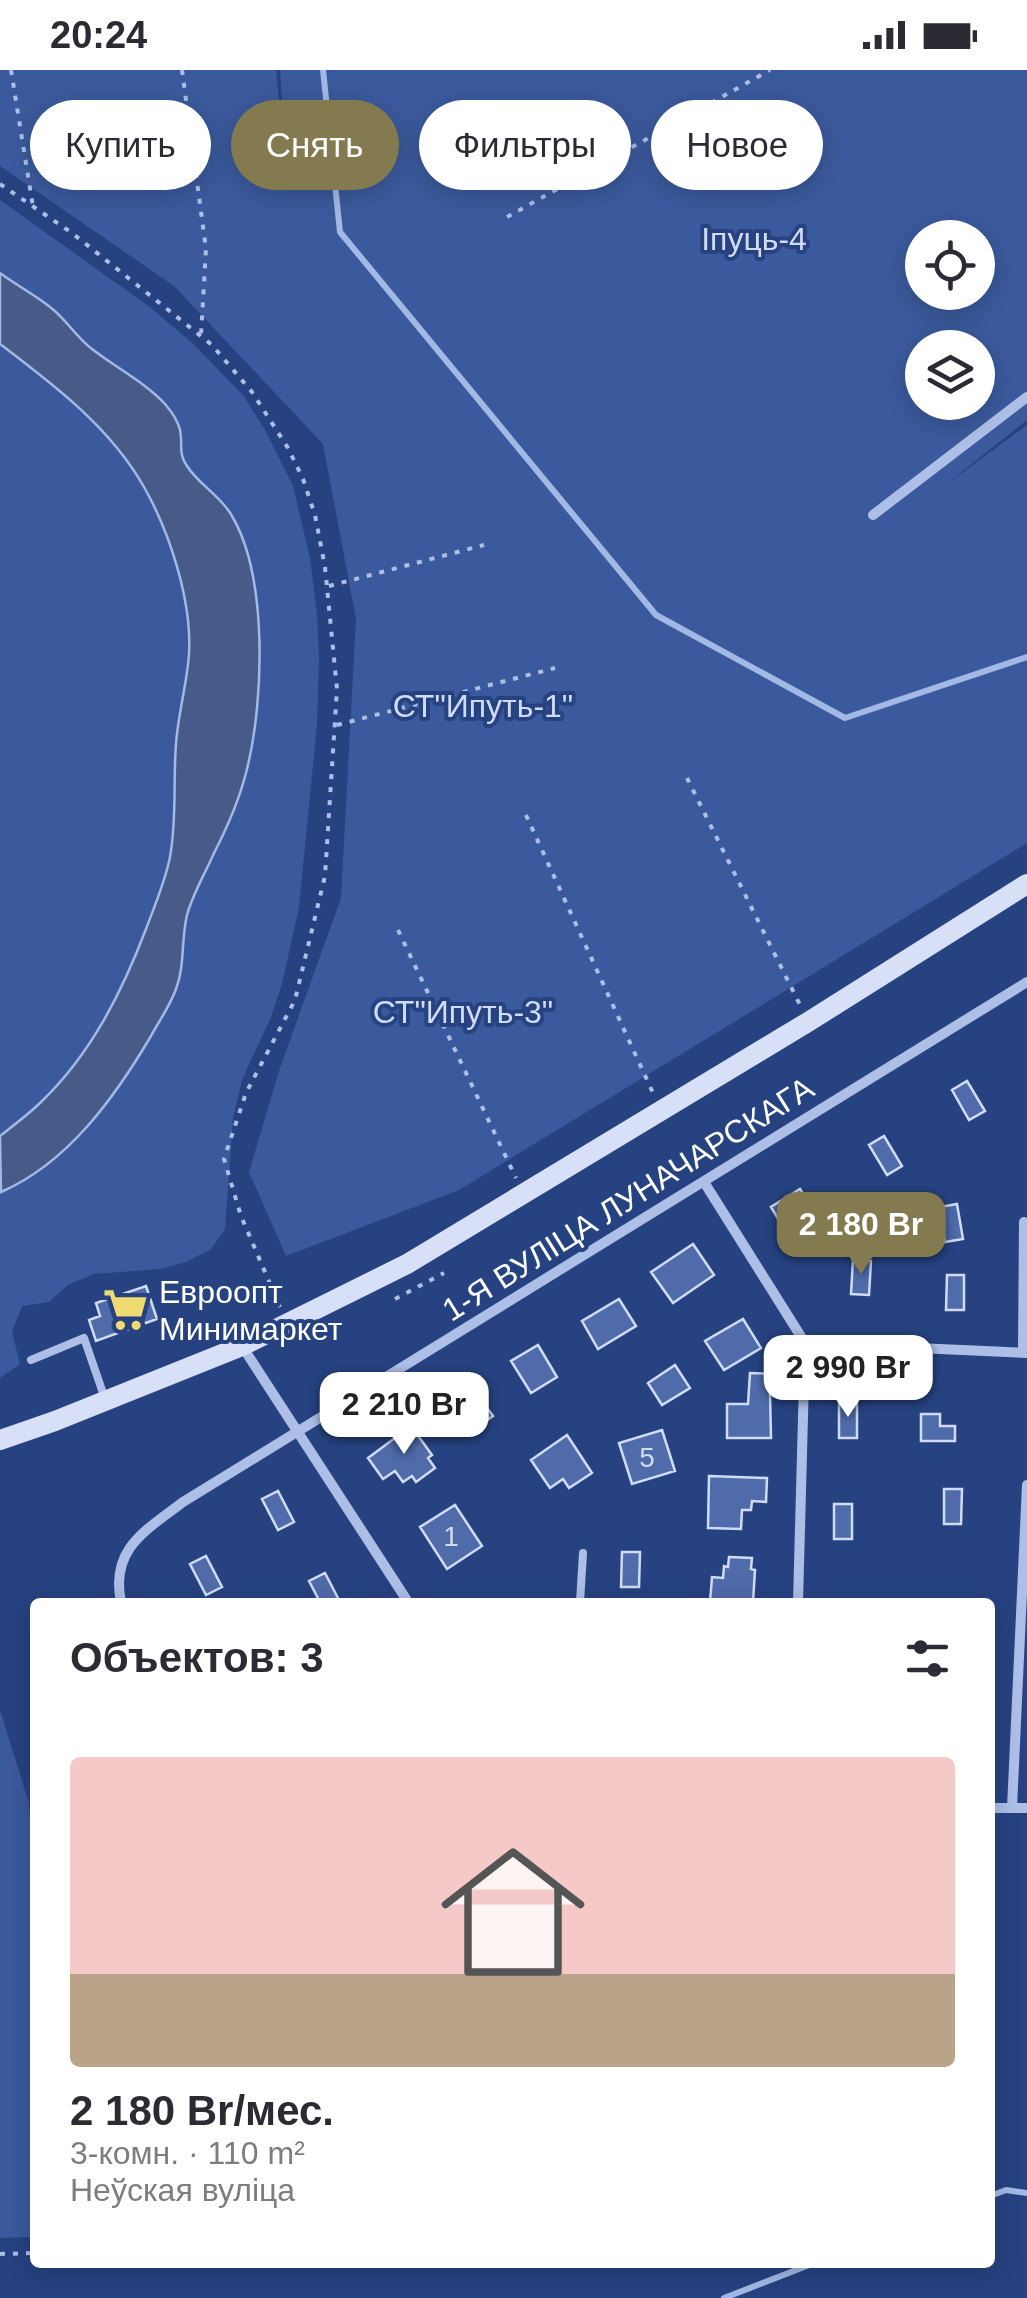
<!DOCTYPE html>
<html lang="ru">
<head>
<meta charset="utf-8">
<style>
	:root { --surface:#fff; --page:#f2f2f3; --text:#2b2b33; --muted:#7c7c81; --accent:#837a4f }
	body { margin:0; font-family:Arial,sans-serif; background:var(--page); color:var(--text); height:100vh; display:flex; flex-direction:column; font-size:38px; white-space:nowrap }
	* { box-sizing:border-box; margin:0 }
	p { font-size:32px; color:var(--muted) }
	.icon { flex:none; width:55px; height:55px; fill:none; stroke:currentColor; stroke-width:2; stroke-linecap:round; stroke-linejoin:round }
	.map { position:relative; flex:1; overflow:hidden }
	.drawer { position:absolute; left:30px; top:1528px; width:965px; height:670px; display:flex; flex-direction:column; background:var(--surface); border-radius:10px; box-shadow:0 5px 25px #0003 }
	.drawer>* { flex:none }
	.banner { position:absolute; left:30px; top:30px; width:968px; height:90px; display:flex; gap:20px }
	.buttons { position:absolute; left:905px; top:150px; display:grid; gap:20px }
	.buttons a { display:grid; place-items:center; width:90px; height:90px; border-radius:50%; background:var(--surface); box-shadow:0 5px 25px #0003; font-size:50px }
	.price { position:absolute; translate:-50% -85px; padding:0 22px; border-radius:20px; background:#fff; color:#222; font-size:32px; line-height:65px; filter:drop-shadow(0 2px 5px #0008) }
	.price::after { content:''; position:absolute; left:50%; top:60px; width:30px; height:22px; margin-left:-15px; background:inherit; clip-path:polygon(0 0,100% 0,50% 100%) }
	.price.on { background:var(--accent); color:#fff }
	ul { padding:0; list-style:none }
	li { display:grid; align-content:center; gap:20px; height:530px; padding:0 40px }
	li span { display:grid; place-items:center; height:310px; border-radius:10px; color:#555 }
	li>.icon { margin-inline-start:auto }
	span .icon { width:180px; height:180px; fill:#fffc; stroke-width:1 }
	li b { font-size:42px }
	h2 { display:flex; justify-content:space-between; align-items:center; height:120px; padding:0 40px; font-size:42px }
	.chip { padding:0 35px; border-radius:45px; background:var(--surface); box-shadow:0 5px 25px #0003; font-size:35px; line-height:90px }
	.chip.on { background:var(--accent); color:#fff }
	.status { display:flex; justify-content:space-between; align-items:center; height:70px; padding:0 50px; background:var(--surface); direction:ltr }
	.status svg { height:28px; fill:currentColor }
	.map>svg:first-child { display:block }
	.green { fill:#3b5a9d; fill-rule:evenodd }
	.water { fill:#475a88; stroke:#a2b9e6; stroke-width:2.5 }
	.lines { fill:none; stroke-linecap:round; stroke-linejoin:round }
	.stream { stroke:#a2b9e6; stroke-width:6 }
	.building { fill:#4f6ba9; stroke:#d0dcf5; stroke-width:2.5 }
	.path { stroke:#adbfe6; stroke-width:4; stroke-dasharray:5 8; stroke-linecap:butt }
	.lane { stroke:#adbfe6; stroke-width:8 }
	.street { stroke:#adbfe6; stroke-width:10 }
	.secondary { stroke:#d7e0f6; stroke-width:20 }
	.labels { text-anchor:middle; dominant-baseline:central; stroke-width:8; stroke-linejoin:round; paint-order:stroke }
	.number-label { font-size:28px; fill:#d3daea }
	.park-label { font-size:32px; fill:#d0dcf5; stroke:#264280 }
	.street-label { font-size:32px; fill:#fff; stroke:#264280 }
	.poi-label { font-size:32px; fill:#fff; stroke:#264280; text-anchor:start }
</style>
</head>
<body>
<div class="status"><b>20:24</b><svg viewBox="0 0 49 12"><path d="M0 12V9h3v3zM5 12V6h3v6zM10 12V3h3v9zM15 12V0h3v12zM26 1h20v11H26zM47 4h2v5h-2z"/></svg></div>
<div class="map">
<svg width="1027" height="2228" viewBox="0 0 1027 2228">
	<rect width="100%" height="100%" fill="#264280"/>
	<path class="green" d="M0 0H276L286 96 280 0H1027V350L944 416 1027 355V773L459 1120 286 1186 249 1102 280 998 341 828 356 549 323 374 174 216 0 96ZM922 168H978V222H922ZM922 278H978V332H922Z
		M0 130 151 238 191 272 243 325 264 358 293 416 310 488 317 544 319 589 317 654 299 837 282 914 271 947 242 1010 233 1048 225 1159 211 1179 186 1192 160 1199 94 1204 68 1215 49 1232 22 1236 12 1262 20 1294 0 1308Z
		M0 1640 28 1730 35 1780V2167L0 2168Z"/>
	<path class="water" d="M0 203C16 215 34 224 50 237 66 249 76 267 92 279 115 297 146 313 165 334 171 341 178 351 180 360 183 374 178 384 187 396 199 415 221 426 232 446 268 507 264 631 247 699 240 728 228 756 214 783 205 804 193 823 187 845 181 870 185 896 176 919 170 936 159 951 151 966 115 1027 68 1093 1 1122L0 1066C14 1055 29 1044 41 1032 91 984 122 922 146 859 155 835 165 812 170 787 177 749 173 712 176 674 178 644 187 614 189 584 192 531 170 463 144 417 110 357 54 315 0 274Z"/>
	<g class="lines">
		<path class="stream" d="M323 0 340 162 656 545 845 648 1027 587
			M990 2126 1006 2120 1027 2123
			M724 2228 817 2192"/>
	</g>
	<path class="building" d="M967 1011 985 1041 969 1050 952 1020Z
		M884 1066 902 1096 887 1105 869 1075Z
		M800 1119 810 1135 780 1152 771 1137Z
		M957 1134 963 1169 945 1172 940 1137Z
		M693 1174 714 1205 673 1233 651 1202Z
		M853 1189 871 1191 869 1225 851 1224Z
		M947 1205H964V1240H946Z
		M146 1216 157 1249 96 1271 89 1250 100 1246 96 1233Z
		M619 1229 636 1256 598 1279 582 1251Z
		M743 1249 761 1278 724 1300 705 1271Z
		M538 1275 557 1307 531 1323 511 1291Z
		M675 1295 690 1318 662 1335 648 1313Z
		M750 1303 776 1304 775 1323H770L771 1368H727V1334H748Z
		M471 1316 493 1346 472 1361 450 1331Z
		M839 1333H857V1368H839Z
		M921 1344H940V1356H955V1371H921Z
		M411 1356 432 1385 428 1388 435 1398 416 1412 412 1406 403 1412 395 1401 383 1409 368 1388Z
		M662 1360 675 1401 632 1414 619 1373Z
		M567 1365 592 1403 569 1418 563 1409 550 1418 531 1390Z
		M709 1406 767 1408 766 1432 752 1431 751 1440H742L741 1459 708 1458Z
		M944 1419H962L961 1454H944Z
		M278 1421 294 1452 278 1460 262 1429Z
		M834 1434H852V1469H834Z
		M455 1435 482 1476 447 1499 420 1457Z
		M622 1482H640L639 1517H621Z
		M206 1486 222 1517 206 1525 190 1494Z
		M729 1487 752 1488 751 1499 755 1500 753 1532H710L712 1507 723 1508 724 1496 728 1497Z
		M325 1503 340 1532H320L309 1511Z"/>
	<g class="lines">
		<path class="path" d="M11 0 33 137
			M182 0 206 179 201 266
			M0 114 72 163 212 275 252 322 288 378 303 409 315 445 325 497 337 619 325 806 295 930 246 1023 224 1089 241 1146 280 1237
			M507 147 770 0
			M329 516 484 475
			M337 655 555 598
			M687 708 801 937
			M526 745 653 1023
			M398 860 516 1108
			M395 1229 444 1203
			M0 2184 35 2183"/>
		<path class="lane" d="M31 1290 84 1268 104 1326
			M580 1532 583 1483"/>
		<path class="street" d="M873 445 1027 327
			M704 1112 805 1273 798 1532
			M805 1273 1027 1283
			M242 1276 408 1532
			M1023 1283 1024 1152
			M121 1532C110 1479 145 1461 183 1432L1027 912
			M990 1738H1027
			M1012 1738 1027 1415"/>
		<path class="secondary" d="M0 1370 55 1351 242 1276 407 1194 808 952 1027 814"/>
	</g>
	<defs>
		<symbol id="supermarket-bare" viewBox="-9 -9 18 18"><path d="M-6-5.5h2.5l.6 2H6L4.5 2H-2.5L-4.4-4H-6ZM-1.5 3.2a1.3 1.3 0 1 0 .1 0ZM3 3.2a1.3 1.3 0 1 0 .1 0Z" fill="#efdb72" stroke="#264280" stroke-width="2.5" paint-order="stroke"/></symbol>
	</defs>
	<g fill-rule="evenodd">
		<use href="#supermarket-bare" x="94" y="1208" width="63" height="63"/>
	</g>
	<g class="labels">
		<g class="number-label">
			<text x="647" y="1387">5</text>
			<text x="451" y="1466">1</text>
		</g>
		<g class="park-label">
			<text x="754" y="169">Іпуць-4</text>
			<text x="483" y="636">СТ"Ипуть-1"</text>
			<text x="463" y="942">СТ"Ипуть-3"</text>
		</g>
		<g class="street-label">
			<text transform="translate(628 1129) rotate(-32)">1-Я ВУЛІЦА ЛУНАЧАРСКАГА</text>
		</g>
		<g class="poi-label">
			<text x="159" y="1222">Евроопт<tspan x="159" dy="37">Минимаркет</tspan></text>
		</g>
	</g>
</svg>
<div class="buttons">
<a><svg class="icon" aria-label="locate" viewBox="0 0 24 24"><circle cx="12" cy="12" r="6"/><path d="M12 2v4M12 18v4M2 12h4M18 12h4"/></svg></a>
<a><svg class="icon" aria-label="layers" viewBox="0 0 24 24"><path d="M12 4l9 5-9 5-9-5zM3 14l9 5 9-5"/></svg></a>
</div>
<b class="price on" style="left:861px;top:1207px">2 180 Br</b>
<b class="price" style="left:848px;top:1350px">2 990 Br</b>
<b class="price" style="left:404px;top:1387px">2 210 Br</b>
<div class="banner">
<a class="chip">Купить</a>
<a class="chip on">Снять</a>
<a class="chip">Фильтры</a>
<a class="chip">Новое</a>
</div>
<section class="drawer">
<h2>Объектов: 3<svg class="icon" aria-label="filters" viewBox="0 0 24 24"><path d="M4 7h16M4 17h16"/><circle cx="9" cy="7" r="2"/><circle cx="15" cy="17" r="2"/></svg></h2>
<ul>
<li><span style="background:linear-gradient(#f6c9c9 70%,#b9a48a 0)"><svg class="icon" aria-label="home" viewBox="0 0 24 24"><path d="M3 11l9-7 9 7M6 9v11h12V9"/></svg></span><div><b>2 180 Br/мес.</b><p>3-комн. · 110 m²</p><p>Неўская вуліца</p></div></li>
</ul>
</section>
</div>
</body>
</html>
